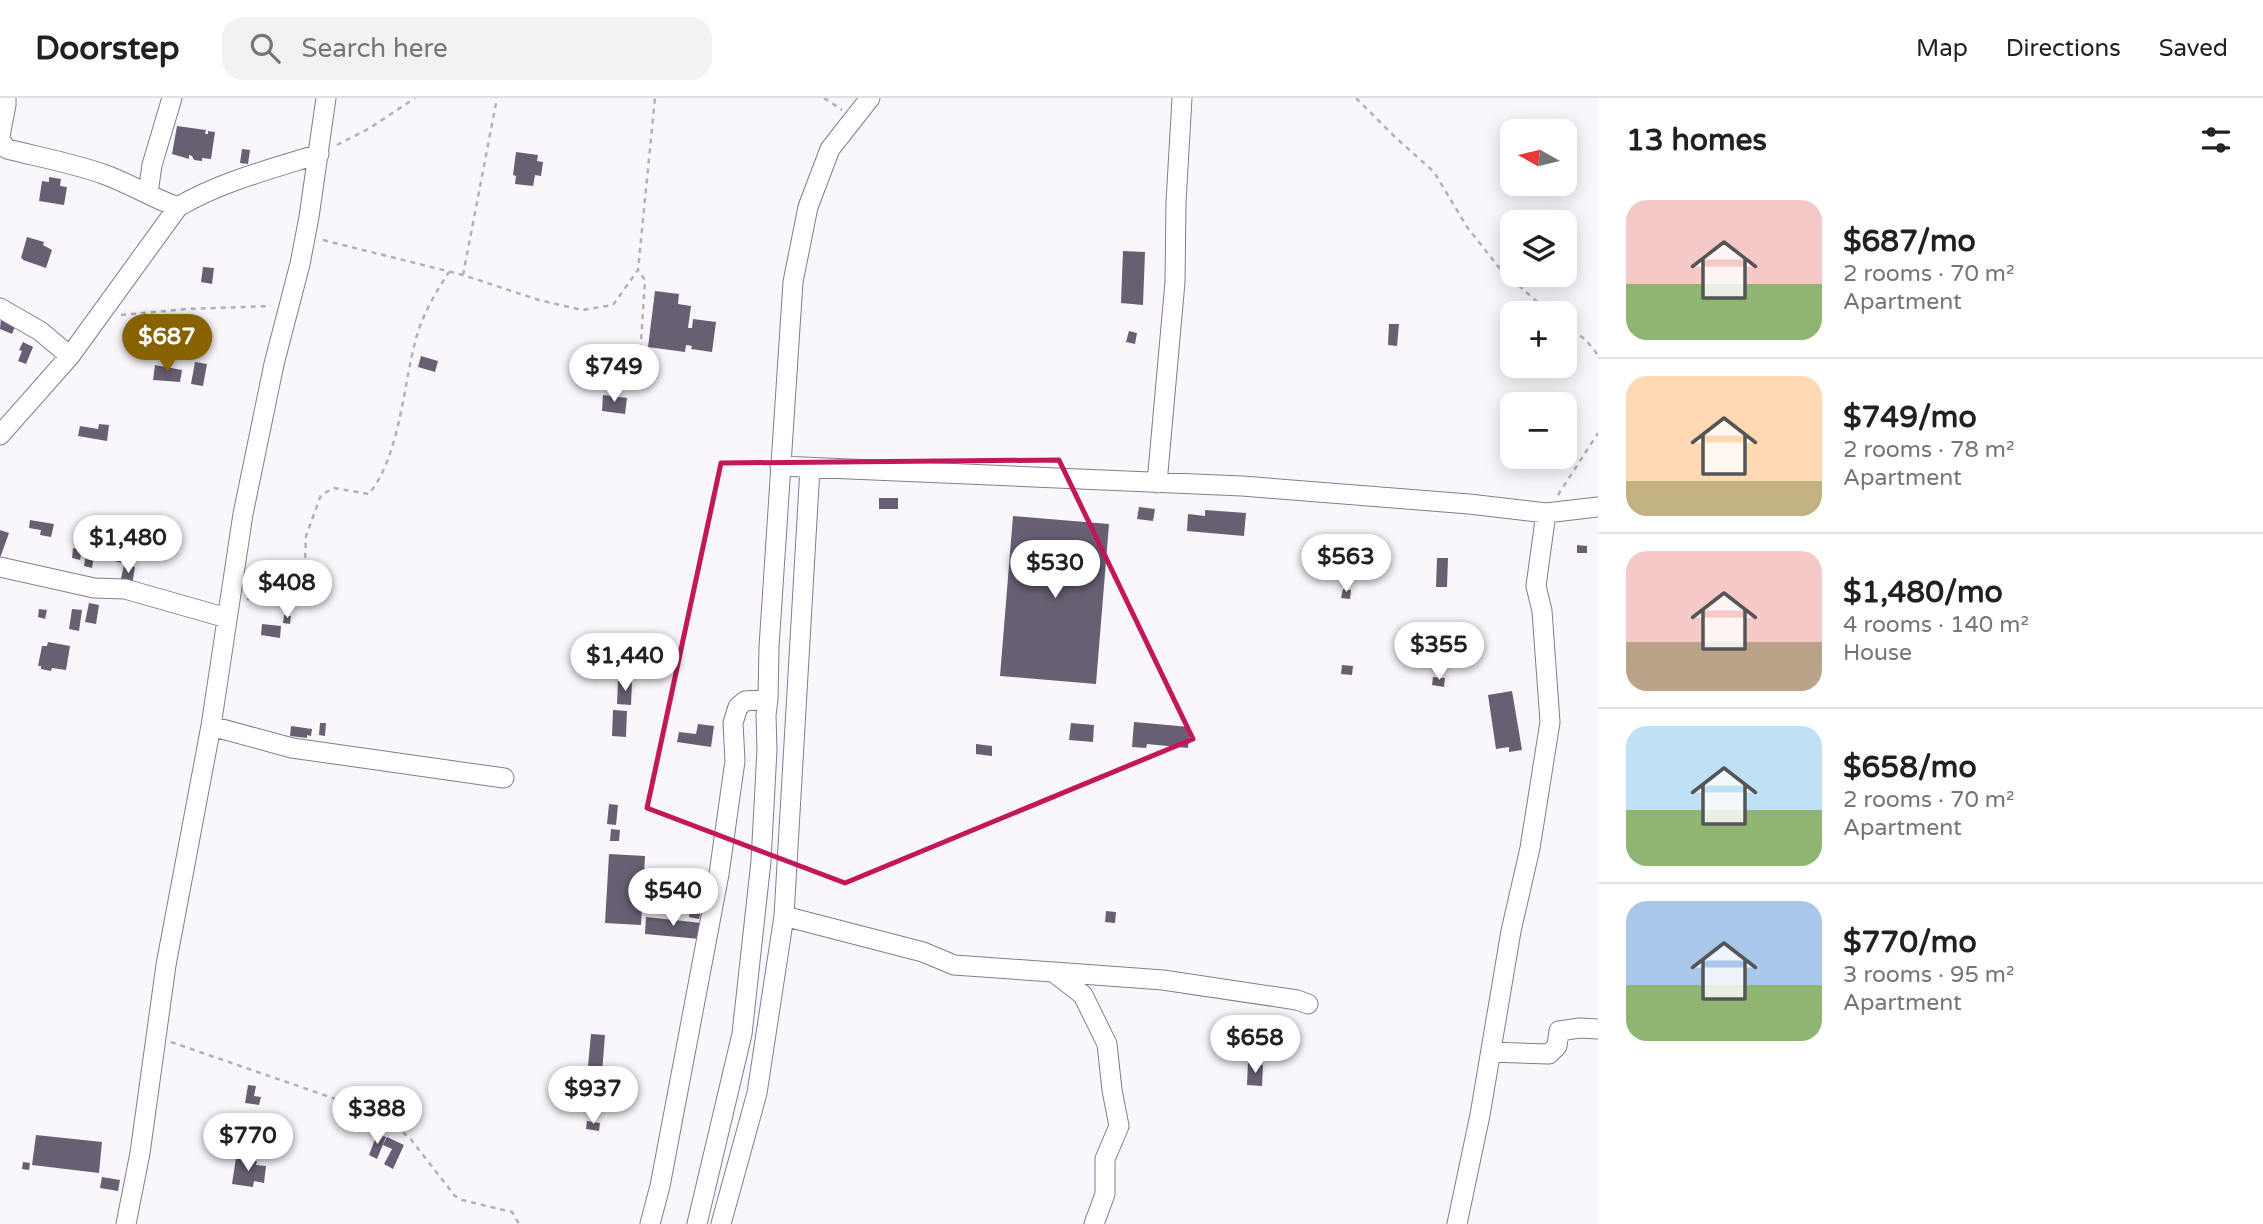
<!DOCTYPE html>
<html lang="en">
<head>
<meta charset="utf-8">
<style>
	:root { --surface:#fff; --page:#f2f2f2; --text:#202124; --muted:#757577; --line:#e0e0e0; --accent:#886100 }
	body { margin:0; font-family:"Varela Round",sans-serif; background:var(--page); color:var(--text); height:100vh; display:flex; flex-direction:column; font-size:26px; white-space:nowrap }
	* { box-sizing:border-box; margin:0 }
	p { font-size:23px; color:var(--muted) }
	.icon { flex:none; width:38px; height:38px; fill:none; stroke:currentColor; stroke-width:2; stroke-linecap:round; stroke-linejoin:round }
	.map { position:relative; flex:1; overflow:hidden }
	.sheet { display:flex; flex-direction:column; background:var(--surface); width:665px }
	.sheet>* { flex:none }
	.needle { width:46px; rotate:278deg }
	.fabs { position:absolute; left:1500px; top:21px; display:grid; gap:14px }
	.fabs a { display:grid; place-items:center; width:77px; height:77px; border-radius:14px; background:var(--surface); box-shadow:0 4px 18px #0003; font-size:35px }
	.price { position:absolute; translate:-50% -60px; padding:0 16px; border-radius:24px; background:#fff; color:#222; font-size:23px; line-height:46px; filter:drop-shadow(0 2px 4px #0008) }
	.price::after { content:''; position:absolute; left:50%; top:42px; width:21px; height:16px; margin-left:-10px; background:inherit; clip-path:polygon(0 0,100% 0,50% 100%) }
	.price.current { background:var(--accent); color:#fff }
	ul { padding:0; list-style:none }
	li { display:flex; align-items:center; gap:21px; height:175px; padding:0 28px }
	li+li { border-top:2px solid var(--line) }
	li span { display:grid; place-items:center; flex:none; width:196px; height:140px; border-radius:21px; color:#555 }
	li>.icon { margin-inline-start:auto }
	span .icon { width:84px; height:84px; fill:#fffc; stroke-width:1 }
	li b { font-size:30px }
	h2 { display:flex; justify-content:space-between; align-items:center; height:84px; padding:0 28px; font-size:30px }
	header { display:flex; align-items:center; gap:42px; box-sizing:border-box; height:98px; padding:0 35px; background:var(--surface); border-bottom:2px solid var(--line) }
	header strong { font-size:33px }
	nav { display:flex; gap:38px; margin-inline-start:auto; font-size:24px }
	.search { width:490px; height:63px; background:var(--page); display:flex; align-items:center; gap:18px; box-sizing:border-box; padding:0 24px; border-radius:21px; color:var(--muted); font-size:26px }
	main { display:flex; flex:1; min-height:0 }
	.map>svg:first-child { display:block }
	.building { fill:#685f73 }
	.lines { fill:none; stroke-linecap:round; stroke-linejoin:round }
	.minor-casing { stroke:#857b90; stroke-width:21 }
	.path { stroke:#b3b0b6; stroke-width:2.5; stroke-dasharray:5 5; stroke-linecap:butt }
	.minor { stroke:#fff; stroke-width:19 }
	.marked { fill:none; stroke:#c2185b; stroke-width:5; stroke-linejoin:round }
</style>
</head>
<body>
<header>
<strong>Doorstep</strong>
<div class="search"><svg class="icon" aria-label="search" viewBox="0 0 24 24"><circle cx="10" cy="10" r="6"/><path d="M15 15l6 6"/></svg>Search here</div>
<nav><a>Map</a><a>Directions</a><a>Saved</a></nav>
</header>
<main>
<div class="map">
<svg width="1598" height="1126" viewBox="0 0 1598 1126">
	<rect width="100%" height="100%" fill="#f9f7fc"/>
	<path class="building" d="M177 28 206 32 205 36H208V33L215 34 211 61 202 60V63L194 62 192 58 189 57V61L172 56Z
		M242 51 250 52 248 66 240 65Z
		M516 54 538 57 537 63 543 64 541 78 535 77 533 88 515 86 516 78 513 77Z
		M49 79 61 81 60 88 67 89 64 107 39 103 42 83 49 84Z
		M27 139 44 144 43 147 52 152 46 170 23 162V161L21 160Z
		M1123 153 1145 154 1143 207 1121 205Z
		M203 169 214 170 212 186 201 184Z
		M655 193 679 196 678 206 691 208 688 230H692L693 221 716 224 712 254 691 251 692 248 686 247 685 254 648 249Z
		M1 220 16 226 12 236 0 231Z
		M1389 226H1399L1397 248 1388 247Z
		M1129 233 1137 235 1135 246 1126 244Z
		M23 244 33 249 26 266 18 263 22 253 19 252Z
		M421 258 438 263 435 274 418 269Z
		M195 264 207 266 203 288 191 286Z
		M155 267 182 272 180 284 153 282Z
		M603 297 627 300 625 316 602 313Z
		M99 326 109 327 107 343 78 338 80 328 98 331Z
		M879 400H898V411H879Z
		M1139 409 1155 411 1153 423 1137 421Z
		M1205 412 1246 415 1244 438 1187 433 1188 416 1205 418Z
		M1013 418 1109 426 1096 586 1000 578Z
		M30 422 54 426 51 439 40 437 41 432 29 430Z
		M0 432 9 435 0 460Z
		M88 445 96 447 92 470 84 468Z
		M1577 447 1587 448V455H1577Z
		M73 450 82 452 80 462 72 460Z
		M112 451 134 455 132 467 109 462Z
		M1437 460H1448L1447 489H1436Z
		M124 467 135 469 132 487 120 485Z
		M1343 491 1351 492 1350 501 1341 500Z
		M89 505 99 507 96 526 85 524Z
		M39 511 47 512 45 521 38 519Z
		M72 511 82 512 79 533 69 531Z
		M284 517 291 518 290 526 283 525Z
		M262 526 281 528 280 540 261 537Z
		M48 544 70 548 66 572 52 570 51 573 41 571V568H38L42 548H47Z
		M631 549 638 550 635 569 628 568Z
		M1342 567 1353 568 1352 577 1341 576Z
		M1433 579 1445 580 1444 589 1432 587Z
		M618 583 632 584 631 607 617 606Z
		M1512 593 1522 652 1509 654V649L1496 651 1488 597Z
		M613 612 627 613 626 639 612 638Z
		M1134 624 1190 629 1188 650 1147 646 1146 650 1132 649Z
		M320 625H326L325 638 319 637Z
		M1071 625 1094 627 1093 644 1069 642Z
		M698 626 714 628 711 649 677 644 679 634 696 636Z
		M291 628 312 631 311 638 307 637V640L290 638Z
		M976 646 992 648V658L976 656Z
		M609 706 618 707 616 727 607 726Z
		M611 731 620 732 619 743H610Z
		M609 756 645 758 641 827 605 825Z
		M693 793 704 795 699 821 689 819Z
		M1106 813 1116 814 1115 825 1105 824Z
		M646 819 702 825 700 841 645 836Z
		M591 936 605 937 602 975H598L597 980 587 979Z
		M1248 965 1263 967 1262 988 1247 987Z
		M596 986H602L599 1013H592Z
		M248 987 256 988 254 998 261 999 259 1007 245 1005Z
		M587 1023 600 1025 599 1033 586 1031Z
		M377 1036 386 1039 377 1061 369 1057Z
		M36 1037 102 1044 99 1075 32 1067Z
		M387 1039 404 1047 393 1071 384 1066 392 1051 383 1047Z
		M236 1060 257 1063 256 1067 266 1068 264 1085 254 1083 253 1089 232 1086Z
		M23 1064 30 1065 29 1072 22 1071Z
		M102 1079 120 1082 118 1093 100 1090Z"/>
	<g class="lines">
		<defs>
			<path id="minor" d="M0 38 6 7V0
				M0 42 7 51C39 59 72 65 103 76 129 85 152 100 178 109
				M148 95 152 67 172 0
				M0 210 40 233 70 258
				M0 337 70 258 178 109C220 84 271 71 319 56
				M780 368 1242 388 1469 406 1546 415 1536 488 1542 513 1550 624 1530 750 1511 833 1480 1017 1457 1126
				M1157 385 1175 184 1176 104 1182 0
				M1546 415 1598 409
				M0 469 94 490 125 491 227 520
				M211 628 292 650 504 680
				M784 818 923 854 954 867 1053 874 1083 897 1107 946 1112 992 1119 1028 1105 1061V1096L1094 1126
				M1054 874 1163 882 1297 902 1308 906
				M1491 954 1549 956 1557 948 1559 933 1580 930 1598 931
				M126 1126 140 1055 166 867 211 628 243 416 274 266 300 166 309 119 326 0
				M650 1126 660 1088 719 776 735 663 733 625 738 609 745 603 768 601
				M697 1126 742 936 761 763 767 652 766 617 768 601 769 549 793 184 808 109 830 51 870 0
				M721 1126 757 995 784 818 810 370"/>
		</defs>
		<use href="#minor" class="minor-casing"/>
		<path class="path" d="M824 0 842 12
			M1356 0 1395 39 1434 74 1467 129 1501 172 1550 215
			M337 47 370 30 415 0
			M323 142 463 177 539 202 582 212 613 207 638 172 655 0
			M463 177 497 0
			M121 217 187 211 271 208
			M1564 226 1586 242 1598 257
			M638 291 645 182 638 172
			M1558 397 1598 335
			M247 501 290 500 304 489 306 438 321 397 334 390 369 396C401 356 403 285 417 237 424 214 436 194 449 174
			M171 944 376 1015 409 1039 455 1098 462 1102 512 1114 519 1126"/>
		<use href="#minor" class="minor"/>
	</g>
	<path class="marked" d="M1059 362 1193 641 845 785 647 710 721 365Z"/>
</svg>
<div class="fabs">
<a><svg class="needle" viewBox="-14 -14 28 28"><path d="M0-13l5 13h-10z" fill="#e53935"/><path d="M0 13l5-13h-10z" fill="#757577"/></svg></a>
<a><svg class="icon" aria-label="layers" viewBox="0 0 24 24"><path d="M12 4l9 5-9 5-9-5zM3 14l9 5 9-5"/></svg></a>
<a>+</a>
<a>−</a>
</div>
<b class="price current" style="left:167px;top:276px">$687</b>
<b class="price" style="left:614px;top:306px">$749</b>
<b class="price" style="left:128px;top:477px">$1,480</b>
<b class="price" style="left:1346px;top:496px">$563</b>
<b class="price" style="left:1055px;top:502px">$530</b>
<b class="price" style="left:287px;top:522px">$408</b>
<b class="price" style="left:1439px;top:584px">$355</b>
<b class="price" style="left:625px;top:595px">$1,440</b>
<b class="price" style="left:673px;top:830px">$540</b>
<b class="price" style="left:1255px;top:977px">$658</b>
<b class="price" style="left:593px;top:1028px">$937</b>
<b class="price" style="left:377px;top:1048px">$388</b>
<b class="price" style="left:248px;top:1075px">$770</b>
</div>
<section class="sheet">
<h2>13 homes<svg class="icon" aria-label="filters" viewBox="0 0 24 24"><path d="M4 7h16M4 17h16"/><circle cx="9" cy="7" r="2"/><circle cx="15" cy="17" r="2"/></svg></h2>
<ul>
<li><span style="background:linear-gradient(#f6c9c9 60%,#8fb573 0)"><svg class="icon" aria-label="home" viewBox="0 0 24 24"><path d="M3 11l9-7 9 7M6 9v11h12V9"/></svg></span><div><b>$687/mo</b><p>2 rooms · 70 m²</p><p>Apartment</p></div></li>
<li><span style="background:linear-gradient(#ffd9b3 75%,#c2b280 0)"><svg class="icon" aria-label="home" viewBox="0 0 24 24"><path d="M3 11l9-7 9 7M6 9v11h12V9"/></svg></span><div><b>$749/mo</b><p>2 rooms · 78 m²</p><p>Apartment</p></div></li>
<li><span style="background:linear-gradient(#f6c9c9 65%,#b9a48a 0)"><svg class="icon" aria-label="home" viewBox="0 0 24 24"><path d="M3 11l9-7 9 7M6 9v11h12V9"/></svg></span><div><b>$1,480/mo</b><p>4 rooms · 140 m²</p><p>House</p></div></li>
<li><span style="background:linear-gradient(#bfe0f5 60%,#8fb573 0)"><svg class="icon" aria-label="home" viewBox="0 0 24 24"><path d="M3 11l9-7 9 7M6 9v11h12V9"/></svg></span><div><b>$658/mo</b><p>2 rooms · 70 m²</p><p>Apartment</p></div></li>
<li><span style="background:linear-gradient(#a9c7e8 60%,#8fb573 0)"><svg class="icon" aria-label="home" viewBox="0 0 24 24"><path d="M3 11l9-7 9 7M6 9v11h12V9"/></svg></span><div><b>$770/mo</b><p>3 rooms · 95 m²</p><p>Apartment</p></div></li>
</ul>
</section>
</main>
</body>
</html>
